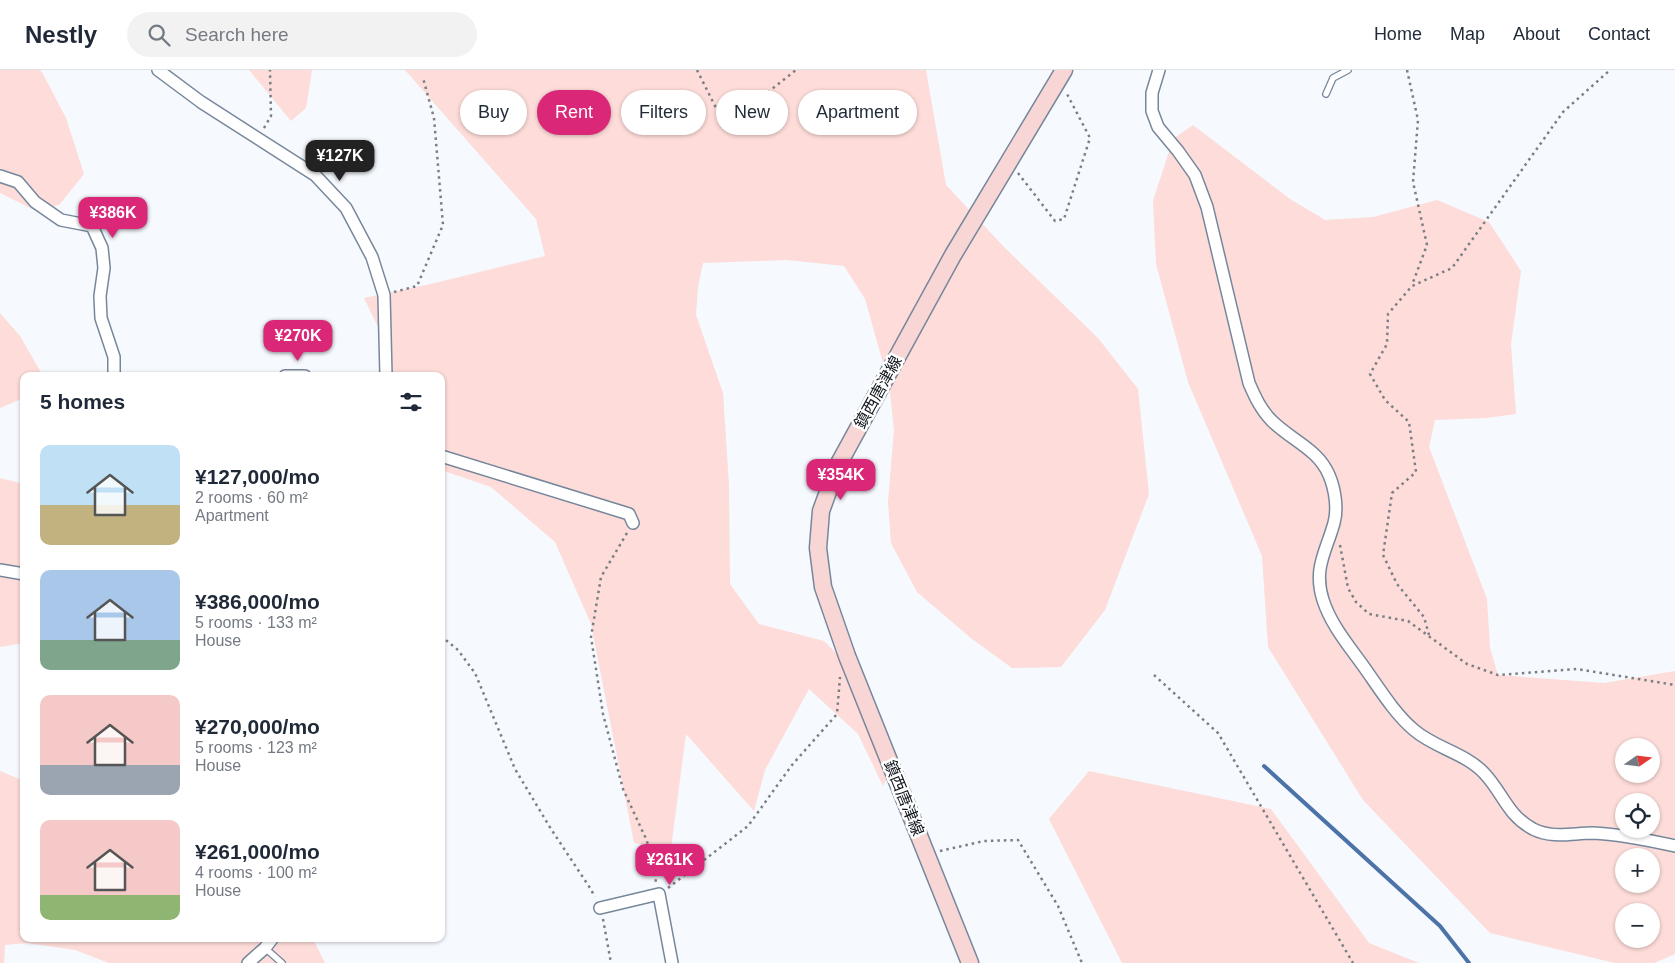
<!DOCTYPE html>
<html lang="en">
<head>
<meta charset="utf-8">
<style>
	:root { --surface:#fff; --page:#f2f2f3; --text:#1f2937; --muted:#747a83; --line:#e0e1e3; --accent:#db2777 }
	body { margin:0; font-family:Arial,"Noto Sans JP",sans-serif; background:var(--page); color:var(--text); height:100vh; display:flex; flex-direction:column; font-size:19px; white-space:nowrap }
	* { box-sizing:border-box; margin:0 }
	p { font-size:16px; color:var(--muted) }
	.icon { flex:none; width:28px; height:28px; fill:none; stroke:currentColor; stroke-width:2; stroke-linecap:round; stroke-linejoin:round }
	.map { position:relative; flex:1; overflow:hidden }
	.panel { position:absolute; left:20px; top:302px; width:425px; height:570px; display:flex; flex-direction:column; background:var(--surface); border-radius:10px; box-shadow:0 1px 4px #0004 }
	.panel>* { flex:none }
	.guide { position:absolute; left:460px; top:20px; width:475px; height:45px; display:flex; gap:10px }
	.needle { width:32px; rotate:76deg }
	.buttons { position:absolute; left:1615px; top:668px; display:grid; gap:10px }
	.buttons a { display:grid; place-items:center; width:45px; height:45px; border-radius:50%; background:var(--surface); box-shadow:0 1px 4px #0004; font-size:25px }
	.price { position:absolute; translate:-50% -42px; padding:0 11px; border-radius:10px; background:var(--accent); color:#fff; font-size:16px; line-height:32px; filter:drop-shadow(0 1px 2px #0008) }
	.price::after { content:''; position:absolute; left:50%; top:30px; width:15px; height:11px; margin-left:-8px; background:inherit; clip-path:polygon(0 0,100% 0,50% 100%) }
	.price.active { background:#222; color:#fff }
	ul { padding:0; list-style:none }
	li { display:flex; align-items:center; gap:15px; height:125px; padding:0 20px }
	li span { display:grid; place-items:center; flex:none; width:140px; height:100px; border-radius:10px; color:#555 }
	li>.icon { margin-inline-start:auto }
	span .icon { width:60px; height:60px; fill:#fffc; stroke-width:1 }
	li b { font-size:21px }
	h2 { display:flex; justify-content:space-between; align-items:center; height:60px; padding:0 20px; font-size:21px }
	.pill { padding:0 18px; border-radius:22px; background:var(--surface); box-shadow:0 1px 4px #0004; font-size:18px; line-height:45px }
	.pill.active { background:var(--accent); color:#fff }
	header { display:flex; align-items:center; gap:30px; box-sizing:border-box; height:70px; padding:0 25px; background:var(--surface); border-bottom:1px solid var(--line) }
	header strong { font-size:24px }
	nav { display:flex; gap:28px; margin-inline-start:auto; font-size:18px }
	.search { width:350px; height:45px; background:var(--page); display:flex; align-items:center; gap:12px; box-sizing:border-box; padding:0 18px; border-radius:28px; color:var(--muted); font-size:19px }
	.map>svg:first-child { display:block }
	.green { fill:#fddcd9; fill-rule:evenodd }
	.lines { fill:none; stroke-linecap:round; stroke-linejoin:round }
	.stream { stroke:#4b73a8; stroke-width:4 }
	.lane-casing { stroke:#77879b; stroke-width:8 }
	.street-casing { stroke:#77879b; stroke-width:14 }
	.secondary-casing { stroke:#77879b; stroke-width:19 }
	.path { stroke:#7b7f85; stroke-width:2.5; stroke-dasharray:2.5 4; stroke-linecap:butt }
	.lane { stroke:#fff; stroke-width:5.5 }
	.street { stroke:#fff; stroke-width:11 }
	.secondary { stroke:#f8d6d5; stroke-width:16 }
	.labels { text-anchor:middle; dominant-baseline:central; stroke-width:5; stroke-linejoin:round; paint-order:stroke }
	.street-label { font-size:16px; fill:#0d131a; stroke:#fff }
</style>
</head>
<body>
<header>
<strong>Nestly</strong>
<div class="search"><svg class="icon" aria-label="search" viewBox="0 0 24 24"><circle cx="10" cy="10" r="6"/><path d="M15 15l6 6"/></svg>Search here</div>
<nav><a>Home</a><a>Map</a><a>About</a><a>Contact</a></nav>
</header>
<div class="map">
<svg width="1675" height="893" viewBox="0 0 1675 893">
	<rect width="100%" height="100%" fill="#f6f9fe"/>
	<path class="green" d="M0 0H40L43 4 66 48 84 104 60 134 40 143 0 123Z
		M249 0H312L306 38 291 51Z
		M405 0H926L946 115 1005 178 1098 268 1138 319 1149 424 1105 540 1061 597 1012 598 972 569 917 522 891 473 888 432 894 360 889 314 865 229 844 196 787 190 703 193 698 217 696 245 723 323 729 415 730 514 759 554 824 571 842 589 887 708 883 716 858 664 809 619 765 700 754 741 686 664 671 778 634 773 591 554 555 472 491 417 441 400V306H391L378 257 364 228 435 213 545 186 536 149Z
		M1193 55 1290 129 1325 150 1373 147 1437 130 1489 152 1521 201 1511 274 1516 344 1486 348 1435 350 1429 377 1487 529 1490 578 1498 605 1604 613 1675 601V884L1654 893H1615L1490 863 1363 730 1268 577 1262 486 1188 312 1156 194 1153 131 1173 69ZM1624 676H1651V704H1624ZM1624 731H1651V759H1624ZM1624 786H1651V814H1624ZM1624 841H1651V869H1624Z
		M0 243 20 266 43 306H24V328L0 338Z
		M0 408 24 414V573L0 577Z
		M0 701 24 711V869H313L325 893H109L75 880 27 873 5 875 4 893H0Z
		M1089 701 1271 739 1369 873 1419 893H1122L1049 749Z"/>
	<g class="lines">
		<path class="stream" d="M1264 696 1440 856 1469 893"/>
		<defs>
			<path id="lane" d="M1326 24 1333 8 1348 0
				M265 878 282 893"/>
			<path id="street" d="M158 0 201 32 315 105 346 138 372 187 384 225 386 306
				M1159 0 1152 23V41L1158 57 1178 81 1195 105 1207 137 1249 313C1255 327 1261 340 1272 351 1291 370 1318 379 1329 405 1335 419 1338 439 1334 453 1326 482 1313 498 1323 530 1331 555 1349 576 1364 597 1379 618 1394 643 1414 660 1435 678 1465 683 1484 703 1503 723 1507 745 1533 759 1553 769 1572 763 1593 763 1620 764 1648 770 1675 776
				M0 106 18 112 35 132 61 150 92 156 102 178 104 198 100 226 101 248 114 287V306
				M285 306H305
				M441 386 629 444 633 453
				M0 500 24 504
				M600 838 659 824 672 893
				M248 893 265 878 272 869"/>
			<path id="secondary" d="M970 893 847 586 823 517 818 478 821 441 837 397 953 185 1064 0"/>
		</defs>
		<use href="#lane" class="lane-casing"/>
		<use href="#street" class="street-casing"/>
		<use href="#secondary" class="secondary-casing"/>
		<path class="path" d="M697 0 725 56 796 0
			M1407 0 1418 50 1413 112 1427 175 1412 215
			M264 58 271 46 270 0
			M1018 103 1055 151 1064 149 1090 68 1066 22
			M394 222 417 216 443 155 434 48 423 8
			M627 463 601 507 591 567 603 644 623 719 647 771 656 812
			M1340 475 1348 518 1356 532 1369 544 1408 551 1467 594 1498 605 1577 599 1675 615
			M1429 565 1424 547 1397 514 1383 485 1392 423 1416 402 1409 352 1385 330 1370 304 1387 274 1388 244 1412 216 1452 198 1563 42 1610 0
			M441 566 458 580 475 603 515 699 551 759 590 818 595 827
			M1154 605 1218 663 1353 893
			M940 781 984 771 1018 770 1058 836 1082 893
			M668 818 748 756 792 695 837 644 840 607
			M603 849 611 893"/>
		<use href="#lane" class="lane"/>
		<use href="#street" class="street"/>
		<use href="#secondary" class="secondary"/>
	</g>
	<g class="labels">
		<g class="street-label">
			<text transform="translate(878 322) rotate(-61)">鎮西唐津線</text>
			<text transform="translate(904 728) rotate(68)">鎮西唐津線</text>
		</g>
	</g>
</svg>
<div class="buttons">
<a><svg class="needle" viewBox="-14 -14 28 28"><path d="M0-13l5 13h-10z" fill="#e53935"/><path d="M0 13l5-13h-10z" fill="#747a83"/></svg></a>
<a><svg class="icon" aria-label="locate" viewBox="0 0 24 24"><circle cx="12" cy="12" r="6"/><path d="M12 2v4M12 18v4M2 12h4M18 12h4"/></svg></a>
<a>+</a>
<a>−</a>
</div>
<b class="price active" style="left:340px;top:112px">¥127K</b>
<b class="price" style="left:113px;top:169px">¥386K</b>
<b class="price" style="left:298px;top:292px">¥270K</b>
<b class="price" style="left:841px;top:431px">¥354K</b>
<b class="price" style="left:670px;top:816px">¥261K</b>
<div class="guide">
<a class="pill">Buy</a>
<a class="pill active">Rent</a>
<a class="pill">Filters</a>
<a class="pill">New</a>
<a class="pill">Apartment</a>
</div>
<section class="panel">
<h2>5 homes<svg class="icon" aria-label="filters" viewBox="0 0 24 24"><path d="M4 7h16M4 17h16"/><circle cx="9" cy="7" r="2"/><circle cx="15" cy="17" r="2"/></svg></h2>
<ul>
<li><span style="background:linear-gradient(#bfe0f5 60%,#c2b280 0)"><svg class="icon" aria-label="home" viewBox="0 0 24 24"><path d="M3 11l9-7 9 7M6 9v11h12V9"/></svg></span><div><b>¥127,000/mo</b><p>2 rooms · 60 m²</p><p>Apartment</p></div></li>
<li><span style="background:linear-gradient(#a9c7e8 70%,#7fa58c 0)"><svg class="icon" aria-label="home" viewBox="0 0 24 24"><path d="M3 11l9-7 9 7M6 9v11h12V9"/></svg></span><div><b>¥386,000/mo</b><p>5 rooms · 133 m²</p><p>House</p></div></li>
<li><span style="background:linear-gradient(#f6c9c9 70%,#9aa5b1 0)"><svg class="icon" aria-label="home" viewBox="0 0 24 24"><path d="M3 11l9-7 9 7M6 9v11h12V9"/></svg></span><div><b>¥270,000/mo</b><p>5 rooms · 123 m²</p><p>House</p></div></li>
<li><span style="background:linear-gradient(#f6c9c9 75%,#8fb573 0)"><svg class="icon" aria-label="home" viewBox="0 0 24 24"><path d="M3 11l9-7 9 7M6 9v11h12V9"/></svg></span><div><b>¥261,000/mo</b><p>4 rooms · 100 m²</p><p>House</p></div></li>
</ul>
</section>
</div>
</body>
</html>
